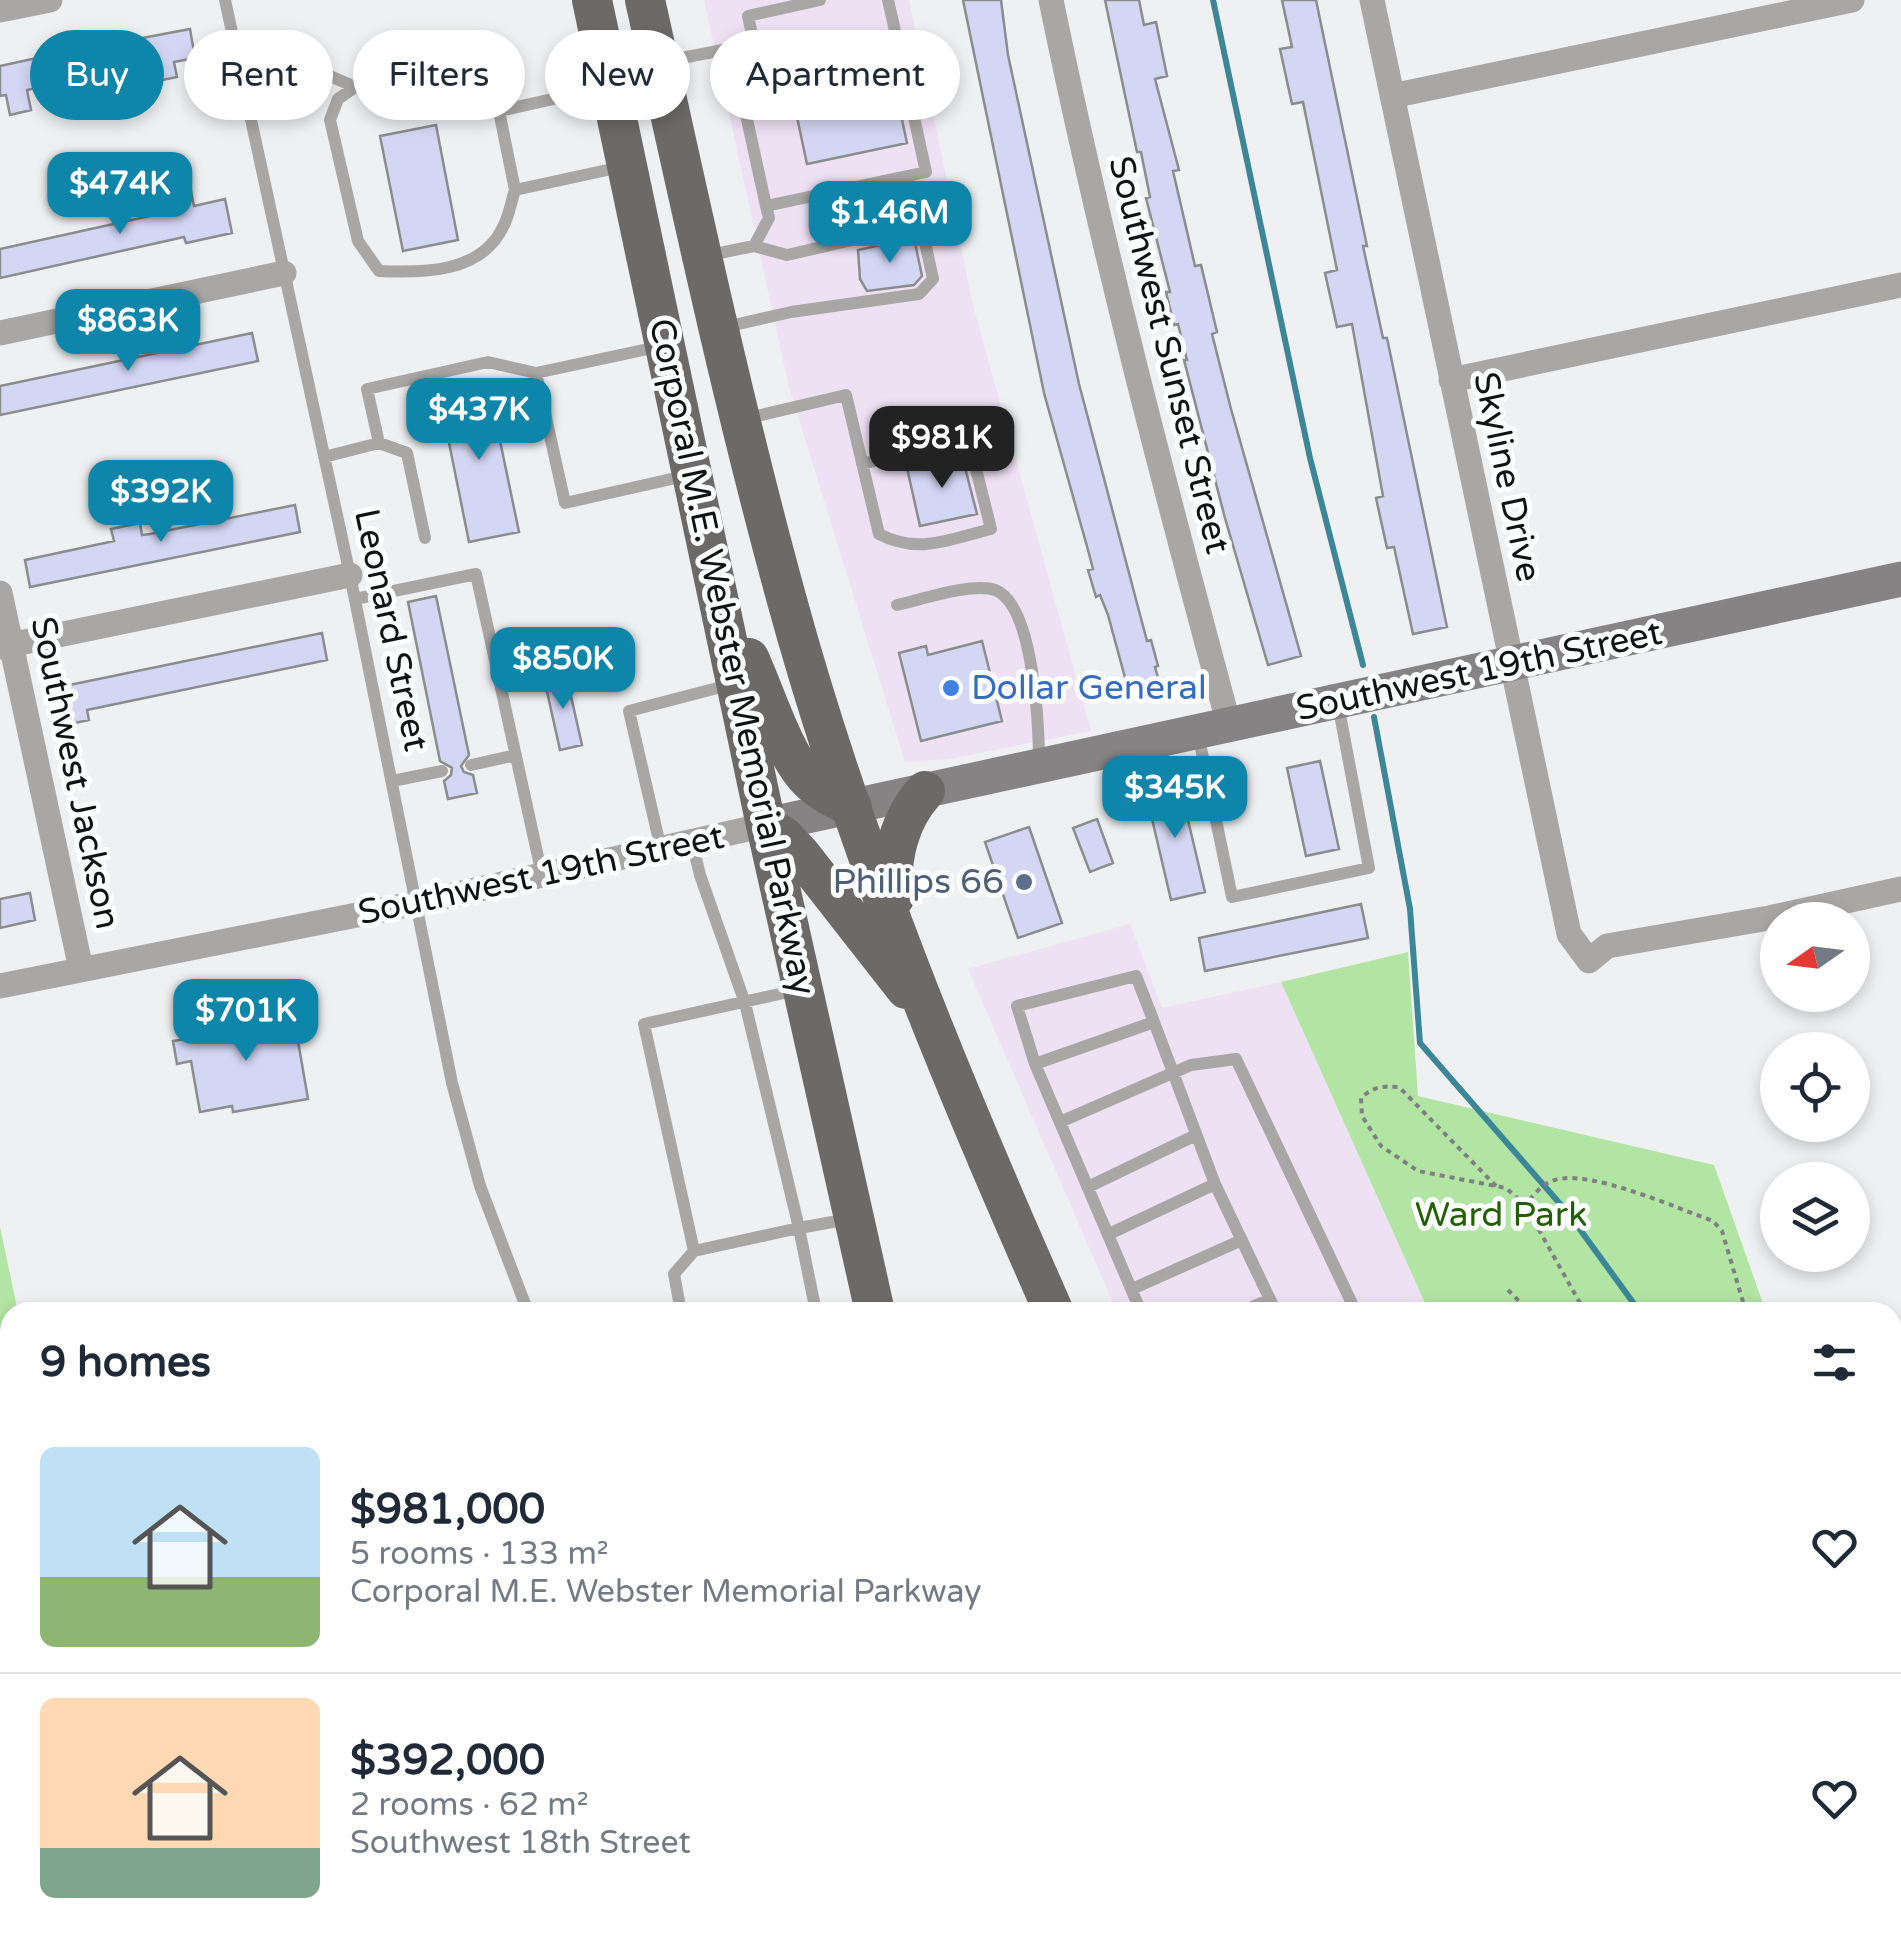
<!DOCTYPE html>
<html lang="en">
<head>
<meta charset="utf-8">
<style>
	:root { --surface:#fff; --page:#f6f6f7; --text:#1f2937; --muted:#747a83; --line:#e0e1e3; --accent:#0e86aa }
	body { margin:0; font-family:"Varela Round",sans-serif; background:var(--page); color:var(--text); height:100vh; display:flex; flex-direction:column; font-size:38px; white-space:nowrap }
	* { box-sizing:border-box; margin:0 }
	p { font-size:32px; color:var(--muted) }
	.icon { flex:none; width:55px; height:55px; fill:none; stroke:currentColor; stroke-width:2; stroke-linecap:round; stroke-linejoin:round }
	.map { position:relative; flex:1; overflow:hidden }
	.drawer { position:absolute; left:0px; top:1302px; width:1902px; height:642px; display:flex; flex-direction:column; background:var(--surface); border-radius:30px 30px 0 0; box-shadow:0 5px 15px #0003 }
	.drawer>* { flex:none }
	.top-card { position:absolute; left:30px; top:30px; width:1000px; height:90px; display:flex; gap:20px }
	.needle { width:65px; rotate:256deg }
	.fabs { position:absolute; left:1760px; top:902px; display:grid; gap:20px }
	.fabs a { display:grid; place-items:center; width:110px; height:110px; border-radius:50%; background:var(--surface); box-shadow:0 5px 15px #0003; font-size:50px }
	.price { position:absolute; translate:-50% -85px; padding:0 22px; border-radius:20px; background:var(--accent); color:#fff; font-size:32px; line-height:65px; filter:drop-shadow(0 2px 5px #0008) }
	.price::after { content:''; position:absolute; left:50%; top:60px; width:30px; height:22px; margin-left:-15px; background:inherit; clip-path:polygon(0 0,100% 0,50% 100%) }
	.price.on { background:#222; color:#fff }
	ul { padding:0; list-style:none }
	li { display:flex; align-items:center; gap:30px; height:250px; padding:0 40px }
	li+li { border-top:2px solid var(--line) }
	li span { display:grid; place-items:center; flex:none; width:280px; height:200px; border-radius:15px; color:#555 }
	li>.icon { margin-inline-start:auto }
	span .icon { width:120px; height:120px; fill:#fffc; stroke-width:1 }
	li b { font-size:42px }
	h2 { display:flex; justify-content:space-between; align-items:center; height:120px; padding:0 40px; font-size:42px }
	.chip { padding:0 35px; border-radius:45px; background:var(--surface); box-shadow:0 5px 15px #0003; font-size:35px; line-height:90px }
	.chip.on { background:var(--accent); color:#fff }
	.map>svg:first-child { display:block }
	.commercial { fill:#eee1f4 }
	.green { fill:#b2e4a3 }
	.lines { fill:none; stroke-linecap:round; stroke-linejoin:round }
	.stream { stroke:#3d8698; stroke-width:6 }
	.building { fill:#d4d7f4; stroke:#8b8c8e; stroke-width:2.5 }
	.path { stroke:#7f8081; stroke-width:4; stroke-dasharray:5 5; stroke-linecap:butt }
	.lane { stroke:#a8a7a6; stroke-width:12 }
	.street { stroke:#a8a7a6; stroke-width:25 }
	.secondary { stroke:#858383; stroke-width:35 }
	.primary { stroke:#6c6a69; stroke-width:40 }
	.shop-dot { fill:#3f7fe0; stroke:#fcfdff; stroke-width:4 }
	.service-dot { fill:#5c6f8a; stroke:#fcfdff; stroke-width:4 }
	.labels { text-anchor:middle; dominant-baseline:central; stroke-width:10; stroke-linejoin:round; paint-order:stroke }
	.street-label { font-size:35px; fill:#111212; stroke:#fcfdff }
	.shop-label { font-size:35px; fill:#366cbe; stroke:#fcfdff; text-anchor:start }
	.service-label { font-size:35px; fill:#4e5e75; stroke:#fcfdff; text-anchor:end }
	.park-label { font-size:35px; fill:#225f01; stroke:#fcfdff }
</style>
</head>
<body>
<div class="map">
<svg width="1901" height="1944" viewBox="0 0 1901 1944">
	<rect width="100%" height="100%" fill="#eff0f2"/>
	<path class="commercial" d="M704 0H909L973 305 1091 731 949 759 905 762 789 387Z
		M1130 924 1162 1008 1281 982 1429 1312H1117L968 969Z
		M1388 1935H1709L1713 1944H1392Z"/>
	<path class="green" d="M1408 952 1418 1096 1714 1165 1766 1312H1429L1281 982Z
		M0 1227 18 1312H10V1935H153L154 1944H0Z
		M1893 1521 1901 1531V1944H1713L1709 1935H1892Z"/>
	<g class="lines">
		<path class="stream" d="M1213 0 1310 458 1363 665
			M1374 717 1410 909 1420 1043 1568 1213 1640 1312
			M1865 1935 1868 1944"/>
	</g>
	<path class="building" d="M963 0H1001L1008 55 1079 384 1147 641 1151 640 1158 666 1155 667 1161 688 1130 696 1108 615 1100 595 1096 597 1088 570 1093 569 1088 550 1044 393Z
		M1105 0H1139L1144 25 1156 22 1167 76 1155 79 1179 170 1173 171 1195 266 1201 265 1217 332 1212 334 1231 409 1301 656 1268 665 1225 518 1184 360H1187L1178 324 1174 325 1166 292H1170L1146 198 1150 197 1141 152H1137Z
		M1282 0H1316L1367 246H1363L1383 338H1387L1447 627 1413 634 1394 547 1387 548 1376 498 1383 496 1352 324 1337 327 1325 273 1337 270 1303 102 1292 104 1280 49 1292 47Z
		M190 29 195 58 174 62 177 77 157 81 154 66 143 68 137 39Z
		M78 49 84 78 27 90 31 110 10 115 6 95 0 96V66Z
		M894 82 907 143 807 164 794 103Z
		M436 125 458 240 403 251 380 136Z
		M191 191 194 206 225 199 232 233 186 243 184 237 0 278V249L177 210 173 195Z
		M914 238 922 276 914 285 867 291 860 279 858 250Z
		M252 333 258 361 0 415V386Z
		M488 383 519 532 469 542 439 393Z
		M962 456 977 514 920 526 907 468Z
		M295 505 300 532 30 587 25 560 114 541 111 529 140 523 142 535 150 534Z
		M436 596 469 755 461 766 464 772 473 775 477 793 448 799 444 781 451 775 452 768 440 761 408 602Z
		M322 633 327 660 87 710 89 720 60 726 56 717 50 689Z
		M982 641 1002 721 921 741 899 653 926 646 928 655Z
		M566 674 582 745 560 750 544 678Z
		M1320 761 1339 849 1306 856 1287 768Z
		M1179 782 1205 892 1171 900 1145 789Z
		M1097 819 1113 863 1090 872 1073 828Z
		M1029 827 1062 923 1018 938 985 842Z
		M30 893 35 920 0 928V899Z
		M1361 904 1368 938 1205 971 1199 938Z
		M293 1012 308 1099 233 1112 232 1106 200 1112 191 1061 177 1064 173 1041 211 1035 210 1026Z"/>
	<g class="lines">
		<path class="path" d="M1496 1186 1399 1087C1383 1086 1374 1086 1361 1098L1362 1116 1381 1146 1418 1171 1506 1188 1525 1205
			M1508 1290 1530 1312
			M1585 1312 1525 1205C1533 1196 1542 1183 1555 1180 1590 1169 1676 1208 1713 1221L1722 1231 1746 1312
			M1892 1572 1901 1582
			M1892 1669 1901 1673
			M1901 1818 1897 1825 1901 1831
			M1739 1935 1742 1944"/>
		<path class="lane" d="M225 0 350 575 452 1083 480 1186 528 1312
			M888 0 898 44
			M754 44 748 16 820 0
			M666 61 754 44 759 72
			M242 79 298 68 321 72 355 87 412 77 453 76 478 87 499 111
			M355 87 338 99 330 120 358 241 379 271C424 273 481 273 503 227 509 216 511 202 515 190
			M607 87 499 111 515 190 621 167
			M754 246 769 218 766 206 741 92 759 72 898 44 926 172 766 206
			M705 256 754 246 787 255 921 224 933 279 919 294 791 312 721 328
			M662 346 536 373 565 503 689 475
			M744 419 846 395 879 534C919 555 950 539 991 529L968 437 862 464
			M379 443 407 453 425 538
			M324 457 379 443 367 389 488 362 536 373
			M355 599 476 574 542 875
			M897 605C920 600 973 582 995 590 1034 604 1039 728 1039 764
			M1198 734 1232 897 1369 868 1338 704
			M471 765 516 755
			M392 781 442 771
			M692 842 700 875 745 1003 799 1228 849 1219
			M661 849 629 711 729 685
			M797 990 644 1024 694 1251 799 1228 816 1312
			M1154 1022 1215 1184 1276 1312
			M1035 1064 1154 1022 1136 976 1017 1006 1035 1064 1141 1312
			M1060 1122 1191 1065 1236 1059 1356 1312
			M1088 1187 1196 1135
			M1109 1234 1215 1184
			M1132 1289 1242 1240
			M681 1312 674 1274 694 1251
			M1241 1312 1270 1299
			M576 1935 582 1944
			M1190 1935 1195 1944
			M1415 1935 1419 1944
			M1556 1935 1560 1944
			M1624 1935 1629 1944
			M1692 1935 1696 1944
			M406 1944V1935
			M957 1944 1001 1935
			M1523 1944 1540 1935"/>
		<path class="street" d="M1051 0C1101 244 1164 484 1229 725
			M1372 0 1569 934 1589 961 1607 946 1769 918 1901 889
			M0 10 50 0
			M1392 96 1852 0
			M0 333 284 273
			M1451 380 1901 285
			M0 593 81 969
			M0 647 350 575
			M0 986 417 903 766 825"/>
		<path class="secondary" d="M766 825 1901 579"/>
		<path class="primary" d="M592 0 766 825 875 1312
			M645 0C689 199 732 400 786 597 853 843 951 1080 1054 1312
			M749 658C765 692 784 757 810 781 822 793 837 799 852 807
			M766 825 784 837 801 855 906 989
			M894 898C889 859 899 820 925 791
			M1011 1935 1013 1944
			M1333 1935 1337 1944"/>
	</g>
	<circle class="shop-dot" cx="951" cy="688" r="10"/>
	<circle class="service-dot" cx="1024" cy="882" r="10"/>
	<g class="labels">
		<g class="street-label">
			<text transform="translate(1169 355) rotate(76)">Southwest Sunset Street</text>
			<text transform="translate(1507 477) rotate(78)">Skyline Drive</text>
			<text transform="translate(391 630) rotate(78)">Leonard Street</text>
			<text transform="translate(732 657) rotate(78)">Corporal M.E. Webster Memorial Parkway</text>
			<text transform="translate(1479 671) rotate(-12)">Southwest 19th Street</text>
			<text transform="translate(75 773) rotate(78)">Southwest Jackson</text>
			<text transform="translate(541 875) rotate(-12)">Southwest 19th Street</text>
		</g>
		<g class="shop-label">
			<text x="971" y="688">Dollar General</text>
		</g>
		<g class="service-label">
			<text x="1004" y="882">Phillips 66</text>
		</g>
		<g class="park-label">
			<text x="1501" y="1215">Ward Park</text>
		</g>
	</g>
</svg>
<div class="fabs">
<a><svg class="needle" viewBox="-14 -14 28 28"><path d="M0-13l5 13h-10z" fill="#e53935"/><path d="M0 13l5-13h-10z" fill="#747a83"/></svg></a>
<a><svg class="icon" aria-label="locate" viewBox="0 0 24 24"><circle cx="12" cy="12" r="6"/><path d="M12 2v4M12 18v4M2 12h4M18 12h4"/></svg></a>
<a><svg class="icon" aria-label="layers" viewBox="0 0 24 24"><path d="M12 4l9 5-9 5-9-5zM3 14l9 5 9-5"/></svg></a>
</div>
<b class="price" style="left:120px;top:237px">$474K</b>
<b class="price" style="left:890px;top:266px">$1.46M</b>
<b class="price" style="left:128px;top:374px">$863K</b>
<b class="price" style="left:479px;top:463px">$437K</b>
<b class="price on" style="left:942px;top:491px">$981K</b>
<b class="price" style="left:161px;top:545px">$392K</b>
<b class="price" style="left:563px;top:712px">$850K</b>
<b class="price" style="left:1175px;top:841px">$345K</b>
<b class="price" style="left:246px;top:1064px">$701K</b>
<div class="top-card">
<a class="chip on">Buy</a>
<a class="chip">Rent</a>
<a class="chip">Filters</a>
<a class="chip">New</a>
<a class="chip">Apartment</a>
</div>
<section class="drawer">
<h2>9 homes<svg class="icon" aria-label="filters" viewBox="0 0 24 24"><path d="M4 7h16M4 17h16"/><circle cx="9" cy="7" r="2"/><circle cx="15" cy="17" r="2"/></svg></h2>
<ul>
<li><span style="background:linear-gradient(#bfe0f5 65%,#8fb573 0)"><svg class="icon" aria-label="home" viewBox="0 0 24 24"><path d="M3 11l9-7 9 7M6 9v11h12V9"/></svg></span><div><b>$981,000</b><p>5 rooms · 133 m²</p><p>Corporal M.E. Webster Memorial Parkway</p></div><svg class="icon" aria-label="heart" viewBox="0 0 24 24"><path d="M12 20l-8-8c-3-5 5-10 8-4 3-6 11-1 8 4z"/></svg></li>
<li><span style="background:linear-gradient(#ffd9b3 75%,#7fa58c 0)"><svg class="icon" aria-label="home" viewBox="0 0 24 24"><path d="M3 11l9-7 9 7M6 9v11h12V9"/></svg></span><div><b>$392,000</b><p>2 rooms · 62 m²</p><p>Southwest 18th Street</p></div><svg class="icon" aria-label="heart" viewBox="0 0 24 24"><path d="M12 20l-8-8c-3-5 5-10 8-4 3-6 11-1 8 4z"/></svg></li>
</ul>
</section>
</div>
</body>
</html>
